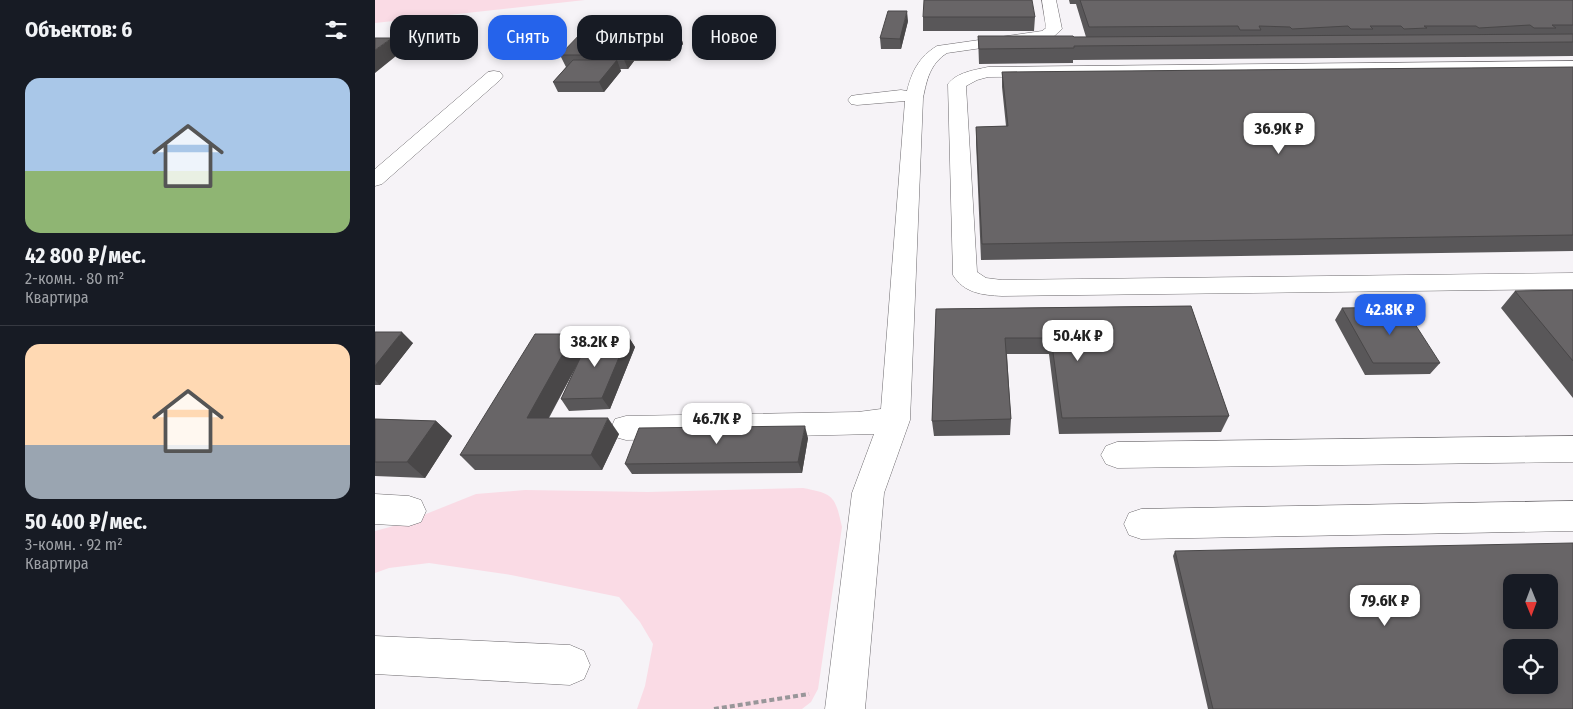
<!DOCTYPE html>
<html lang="ru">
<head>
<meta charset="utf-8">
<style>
	:root { --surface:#171b24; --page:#20242c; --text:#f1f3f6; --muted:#9ea1a6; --line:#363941; --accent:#2563eb }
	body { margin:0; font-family:"Fira Sans Condensed",sans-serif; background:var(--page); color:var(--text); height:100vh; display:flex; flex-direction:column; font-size:19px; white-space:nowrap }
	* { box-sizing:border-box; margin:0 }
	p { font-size:16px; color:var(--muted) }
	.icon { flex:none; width:28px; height:28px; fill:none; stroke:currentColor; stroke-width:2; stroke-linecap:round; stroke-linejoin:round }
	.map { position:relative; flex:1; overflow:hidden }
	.drawer { display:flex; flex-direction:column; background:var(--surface); width:375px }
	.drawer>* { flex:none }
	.guide { position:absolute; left:15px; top:15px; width:475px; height:45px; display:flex; gap:10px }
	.needle { width:32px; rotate:179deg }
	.buttons { position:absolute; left:1128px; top:574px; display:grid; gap:10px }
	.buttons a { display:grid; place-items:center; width:55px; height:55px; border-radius:10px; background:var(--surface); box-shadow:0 2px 8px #0003; font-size:25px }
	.price { position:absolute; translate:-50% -42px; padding:0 11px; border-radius:10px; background:#fff; color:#222; font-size:16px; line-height:32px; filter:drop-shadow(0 1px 2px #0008) }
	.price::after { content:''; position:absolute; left:50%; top:30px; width:15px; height:11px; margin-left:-8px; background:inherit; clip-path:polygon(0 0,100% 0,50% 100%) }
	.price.on { background:var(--accent); color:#fff }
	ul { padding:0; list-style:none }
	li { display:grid; align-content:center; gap:10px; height:265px; padding:0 25px }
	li+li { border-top:1px solid var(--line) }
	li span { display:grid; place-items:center; height:155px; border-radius:15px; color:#555 }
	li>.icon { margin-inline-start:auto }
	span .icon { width:90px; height:90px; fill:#fffc; stroke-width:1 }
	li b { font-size:21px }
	h2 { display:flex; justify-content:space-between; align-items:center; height:60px; padding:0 25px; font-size:21px }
	.tag { padding:0 18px; border-radius:15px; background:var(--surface); box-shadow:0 2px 8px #0003; font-size:18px; line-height:45px }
	.tag.on { background:var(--accent); color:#fff }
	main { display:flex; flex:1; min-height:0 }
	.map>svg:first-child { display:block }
	.green { fill:#fadbe5 }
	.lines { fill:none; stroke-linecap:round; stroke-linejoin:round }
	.minor-casing { stroke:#6e6b6f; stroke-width:1 }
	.path { stroke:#989699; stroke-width:4; stroke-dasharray:5 3; stroke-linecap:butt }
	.minor { fill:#fff; fill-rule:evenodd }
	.wall { fill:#595759 }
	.shaded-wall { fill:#494748 }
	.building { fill:#686567; stroke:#494748; fill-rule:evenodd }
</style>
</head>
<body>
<main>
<section class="drawer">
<h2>Объектов: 6<svg class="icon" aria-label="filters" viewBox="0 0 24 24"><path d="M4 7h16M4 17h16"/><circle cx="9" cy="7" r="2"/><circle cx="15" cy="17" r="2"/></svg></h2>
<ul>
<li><span style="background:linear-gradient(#a9c7e8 60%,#8fb573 0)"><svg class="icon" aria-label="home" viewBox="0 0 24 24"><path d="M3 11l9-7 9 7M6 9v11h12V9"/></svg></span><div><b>42 800 ₽/мес.</b><p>2-комн. · 80 m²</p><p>Квартира</p></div></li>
<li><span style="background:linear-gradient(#ffd9b3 65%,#9aa5b1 0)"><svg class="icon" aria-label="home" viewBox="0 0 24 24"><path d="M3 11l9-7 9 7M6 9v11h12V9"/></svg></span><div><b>50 400 ₽/мес.</b><p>3-комн. · 92 m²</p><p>Квартира</p></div></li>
</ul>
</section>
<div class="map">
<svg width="1198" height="709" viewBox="0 0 1198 709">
	<rect width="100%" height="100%" fill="#f6f3f7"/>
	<path class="green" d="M0 0H210L0 23Z
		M428 488C459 494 460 496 467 527L443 689 436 702 427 709H262L270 686 278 644 265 622 244 597 136 575 54 563 14 568 0 573V531L26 524 101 494 150 490 273 492Z"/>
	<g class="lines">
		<defs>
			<path id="minor" d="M667 0H681L687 29 677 38 572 53C555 64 552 79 548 98L535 420 509 493 490 709H450L477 493 499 434 251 440 240 437 236 428 240 419 251 416 483 412 506 409 530 101 482 105 476 104 473 100 476 96 482 95 526 90 532 91C537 71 544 57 562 46L667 31 671 28Z
				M1198 61V71L613 77 602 80 591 86 602 272 611 278 627 280 1198 273V289L627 296C607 295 589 293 578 275L573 84C582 72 600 70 613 67Z
				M119 71 125 72 128 76 125 80 7 184 0 186V169L113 72Z
				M1198 436V462L742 468 731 464 726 455 731 446 742 442Z
				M0 494 34 496 46 500 51 511 46 522 34 526 0 524Z
				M1198 501V531L766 539 754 535 749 524 754 513 766 509Z
				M0 636 195 645 209 651 215 665 209 679 195 685 0 674Z"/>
		</defs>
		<use href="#minor" class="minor-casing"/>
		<path class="path" d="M339 709 434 694"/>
		<use href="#minor" class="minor"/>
	</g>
	<path class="wall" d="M694 0H1198V56L698 60V63L604 64 603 36 711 37 701 4H695Z
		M548 17H660L659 31H548Z
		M533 21 526 49H506L505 38Z
		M304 30 308 44 295 61H259L253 69H245L246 71 229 92H183L178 82 191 67 185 55Z
		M1198 67V251L606 260 601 142V127L631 126 627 87V72Z
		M1198 290V398L1126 308 1140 291Z
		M816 306 854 416 846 432 684 434 674 354H632L636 419 635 435 559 436 557 421 561 309Z
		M967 308 1065 363 1055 374 990 375 960 320Z
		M0 332 38 343 5 385H0Z
		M199 334 209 349 253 336 260 347 235 409 194 411 186 399 202 365 174 418 244 434 227 470H100L85 455Z
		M0 419 61 421 77 436 50 478 0 476Z
		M433 438 427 473 257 474 250 464Z
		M800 551 1198 709H833L798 556Z"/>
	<path class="shaded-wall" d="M532 11 533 21 526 49 525 39Z
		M304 30 308 44 295 61 290 47Z
		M17 38 26 52 0 73V50Z
		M254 47 259 61 253 69 247 55Z
		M242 60 246 71 229 92 224 82Z
		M27 332 38 343 5 385 0 380V366Z
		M199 334 210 350 165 433 152 418Z
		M253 336 260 347 235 409 227 398Z
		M233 418 244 434 227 470 216 455Z
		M61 421 77 436 50 478 32 462Z
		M430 426 433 438 427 473 423 462Z"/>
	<path class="building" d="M549 0H657L660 17H548Z
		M705 0H1198V25H1177L1181 28H1159L1155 25 1104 28 1101 26H1049L1052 28 1029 29 1026 26H995L998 29H976L973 26 917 29 915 27 884 26 886 30H865L863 26 714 27Z
		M513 11H532L525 39 505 38Z
		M210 29 304 30 290 47H254L247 55H185Z
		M1198 34V42L699 46V48L604 49 603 36H698L699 37Z
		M0 38H17L0 50Z
		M198 60H242L224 82H178Z
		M1198 67V235L607 244 601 127 633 126 627 72Z
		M1198 290V361L1140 291Z
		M816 306 854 416 687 418 676 338H630L636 419 557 421 561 309Z
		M1029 307 1065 363H998L967 308Z
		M0 332H27L0 366Z
		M160 334H199L152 418H233L216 455H85Z
		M253 336 227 398 186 399 215 337Z
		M0 419 61 421 32 462H0Z
		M430 426 423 462 250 464 264 428Z
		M1198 543V709H838L800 551ZM1136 582H1174V620H1136ZM1136 648H1174V685H1136Z"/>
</svg>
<div class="buttons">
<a><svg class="needle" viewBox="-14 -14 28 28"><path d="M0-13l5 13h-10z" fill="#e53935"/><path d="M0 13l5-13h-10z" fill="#9ea1a6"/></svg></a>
<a><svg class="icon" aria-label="locate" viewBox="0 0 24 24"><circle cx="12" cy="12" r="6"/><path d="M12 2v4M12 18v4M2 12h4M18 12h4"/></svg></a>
</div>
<b class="price" style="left:904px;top:155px">36.9K ₽</b>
<b class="price on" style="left:1015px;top:336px">42.8K ₽</b>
<b class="price" style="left:703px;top:362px">50.4K ₽</b>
<b class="price" style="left:220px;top:368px">38.2K ₽</b>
<b class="price" style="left:342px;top:445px">46.7K ₽</b>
<b class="price" style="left:1010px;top:627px">79.6K ₽</b>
<div class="guide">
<a class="tag">Купить</a>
<a class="tag on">Снять</a>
<a class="tag">Фильтры</a>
<a class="tag">Новое</a>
</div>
</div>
</main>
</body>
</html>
